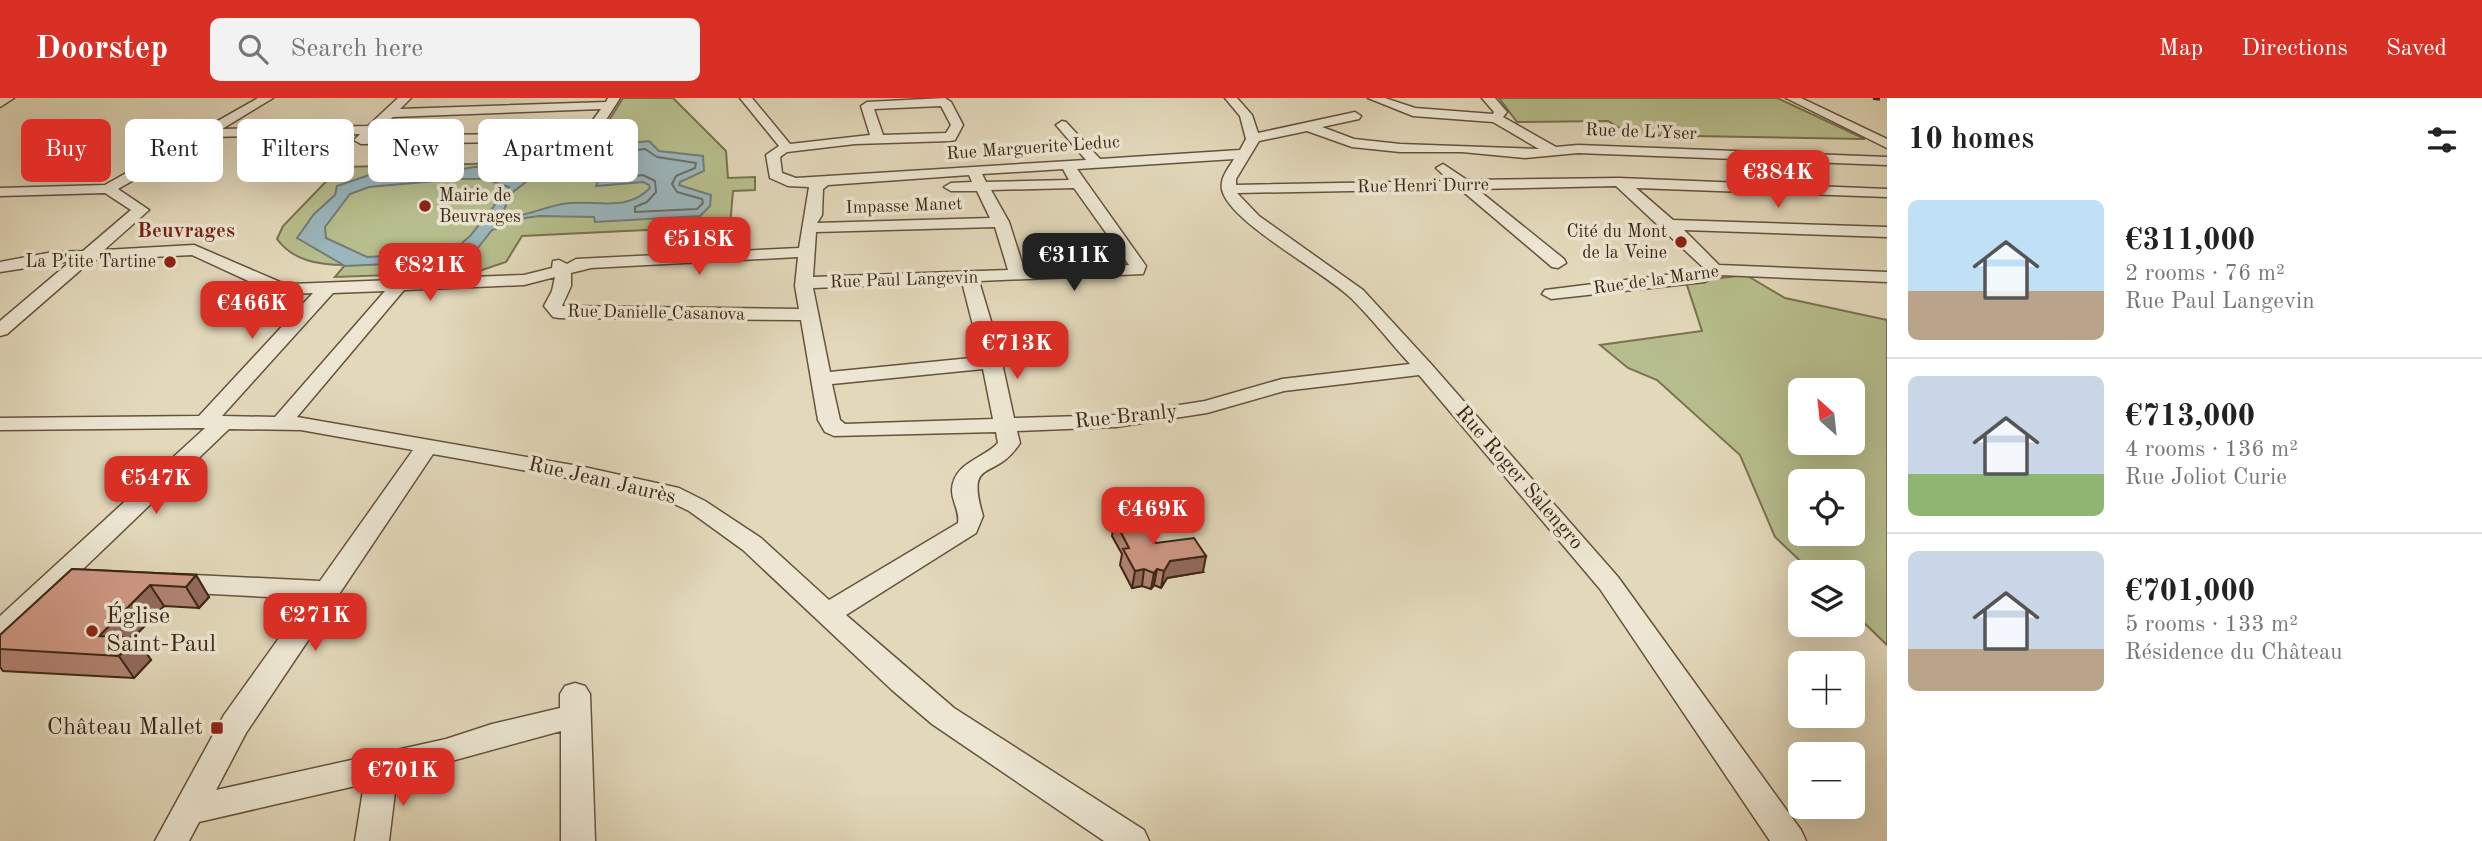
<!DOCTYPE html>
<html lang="en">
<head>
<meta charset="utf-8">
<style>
	:root { --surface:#fff; --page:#f2f2f2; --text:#222; --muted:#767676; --line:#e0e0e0; --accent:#d93025 }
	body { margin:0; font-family:"Old Standard TT",serif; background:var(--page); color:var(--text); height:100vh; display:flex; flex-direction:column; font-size:26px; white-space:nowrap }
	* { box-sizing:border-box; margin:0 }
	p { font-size:23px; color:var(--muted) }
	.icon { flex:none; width:38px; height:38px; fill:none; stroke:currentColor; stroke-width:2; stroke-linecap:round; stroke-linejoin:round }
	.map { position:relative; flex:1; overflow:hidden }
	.drawer { display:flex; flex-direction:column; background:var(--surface); width:595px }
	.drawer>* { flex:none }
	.top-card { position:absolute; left:21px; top:21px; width:665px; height:63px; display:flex; gap:14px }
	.needle { width:46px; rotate:333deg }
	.fabs { position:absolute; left:1788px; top:280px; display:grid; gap:14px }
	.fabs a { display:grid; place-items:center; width:77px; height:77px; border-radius:10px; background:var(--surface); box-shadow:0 7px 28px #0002; font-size:35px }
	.price { position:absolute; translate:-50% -60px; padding:0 16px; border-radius:14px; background:var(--accent); color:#fff; font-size:23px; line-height:46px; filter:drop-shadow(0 2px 4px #0008) }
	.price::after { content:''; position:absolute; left:50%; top:42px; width:21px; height:16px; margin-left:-10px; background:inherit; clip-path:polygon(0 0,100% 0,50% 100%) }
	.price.current { background:#222; color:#fff }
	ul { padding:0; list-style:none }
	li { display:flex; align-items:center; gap:21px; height:175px; padding:0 21px }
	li+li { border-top:2px solid var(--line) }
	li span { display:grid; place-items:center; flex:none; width:196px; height:140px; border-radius:10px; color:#555 }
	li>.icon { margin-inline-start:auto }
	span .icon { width:84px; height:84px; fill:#fffc; stroke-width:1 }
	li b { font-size:30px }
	h2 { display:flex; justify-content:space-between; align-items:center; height:84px; padding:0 21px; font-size:30px }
	.tag { padding:0 24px; border-radius:10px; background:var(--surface); box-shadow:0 7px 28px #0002; font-size:24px; line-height:63px }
	.tag.current { background:var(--accent); color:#fff }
	header { display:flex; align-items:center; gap:42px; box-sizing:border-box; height:98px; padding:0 35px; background:var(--accent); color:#fff }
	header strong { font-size:33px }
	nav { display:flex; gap:38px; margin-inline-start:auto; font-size:24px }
	.search { width:490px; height:63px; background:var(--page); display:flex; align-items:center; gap:18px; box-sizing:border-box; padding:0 24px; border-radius:10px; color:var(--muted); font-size:26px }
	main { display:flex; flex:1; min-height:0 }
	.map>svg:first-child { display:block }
	.green { fill:#b7be8d; stroke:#7a7250; stroke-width:2; fill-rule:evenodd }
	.water { fill:#9bb6bc; stroke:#757c78; stroke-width:2; fill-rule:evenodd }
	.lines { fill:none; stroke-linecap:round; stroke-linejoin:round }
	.shore { stroke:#6c6e68; stroke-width:2 }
	.minor-casing { stroke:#66523d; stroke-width:3 }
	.minor { fill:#ece6d2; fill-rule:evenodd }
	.rail { stroke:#3c2613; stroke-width:3.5; stroke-dasharray:7 7; stroke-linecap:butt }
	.wall { fill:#b28372; stroke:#3c2613; stroke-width:2 }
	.shaded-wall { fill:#916a5d; stroke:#3c2613; stroke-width:2 }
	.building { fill:#cf9885; stroke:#3c2613; stroke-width:2 }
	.poi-dot { fill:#8f2418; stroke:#ece6d2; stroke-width:2.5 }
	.labels { text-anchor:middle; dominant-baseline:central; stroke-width:7; stroke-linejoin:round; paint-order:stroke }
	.far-street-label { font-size:18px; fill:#3c2613; stroke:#ece6d2 }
	.far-poi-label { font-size:18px; fill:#3c2613; stroke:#ece6d2; text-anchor:end }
	.far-quarter-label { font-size:21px; font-weight:bold; fill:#7a1f14; stroke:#ece6d2 }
	.street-label { font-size:21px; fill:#3c2613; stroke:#ece6d2 }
	.near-poi-label { font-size:24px; fill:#3c2613; stroke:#ece6d2; text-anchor:start }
</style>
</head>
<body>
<header>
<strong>Doorstep</strong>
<div class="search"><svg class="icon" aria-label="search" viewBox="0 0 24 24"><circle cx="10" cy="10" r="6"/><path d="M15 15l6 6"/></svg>Search here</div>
<nav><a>Map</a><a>Directions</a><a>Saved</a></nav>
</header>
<main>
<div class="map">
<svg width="1887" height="743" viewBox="0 0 1887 743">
	<rect width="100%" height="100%" fill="#e2d8ba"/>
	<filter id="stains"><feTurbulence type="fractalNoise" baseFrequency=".00286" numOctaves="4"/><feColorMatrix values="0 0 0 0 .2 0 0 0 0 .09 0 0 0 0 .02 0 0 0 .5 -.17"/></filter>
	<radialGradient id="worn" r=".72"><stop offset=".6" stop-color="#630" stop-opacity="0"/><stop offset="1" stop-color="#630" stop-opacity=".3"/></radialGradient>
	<path class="green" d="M623 0H673L726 53 728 80 755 79V92L733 93 730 128 522 138 506 164 476 174 335 179 345 167C319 167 293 163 277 141L283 128 340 69 549 64 561 44 596 43Z
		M1499 0H1777L1865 41 1631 37 1608 23 1517 24Z
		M1746 177 1785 200 1887 222V547L1853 514V474H1812L1775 439 1740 357 1657 282 1628 270 1600 247 1702 233 1686 184ZM1801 292H1853V345H1801ZM1801 383H1853V436H1801Z"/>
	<path class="water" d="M649 43 659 53 703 58 704 73 680 84 679 87 711 97 710 108 700 118 595 124 594 119 539 118 525 120 492 132 477 151 432 164 345 168 297 140 314 116 335 97 337 88 372 76H394L399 81C442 79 498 55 539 74L513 94 499 121C520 120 542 110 562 106 593 100 625 116 650 90L649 87 643 84 596 88 613 47ZM458 81H485L509 89 470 138 461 146 422 156 367 159 326 140 325 129 350 96 369 89Z"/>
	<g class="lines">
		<path class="shore" d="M645 51 657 59 696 65 695 70 676 78 672 86 677 94 702 101 703 105 697 111 635 114V109L647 104 656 94 655 83 643 77 611 81 608 77 618 54Z"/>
		<defs>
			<path id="minor" d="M0 0H14L0 9Z
				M258 0H273L222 31 368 28 398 0H411L400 11 606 4 608 0H620L595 39 578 43 361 46 354 42 360 36 209 39 118 91 149 112 104 152 194 147 280 184 291 186 524 177 552 170 553 163 559 162 567 166 576 161 799 150 809 89 788 88 770 80 766 57 779 48 740 0H752L790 46 870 37 861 8 867 4 945 0 951 4 963 27 955 42 950 43 855 46 787 54 780 59 782 75 796 80 1086 62 1056 27 1062 23 1066 24 1100 61 1240 52 1246 41 1240 18 1225 0H1237L1252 17 1258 35 1355 14 1361 18 1359 21 1322 29 1354 41 1400 46 1539 51 1493 24 1413 18 1368 0H1385L1415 10 1493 16 1494 14 1482 0H1495L1507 14 1503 19 1556 49 1578 47 1887 59V67L1578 55 1525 60 1462 54H1400L1352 49 1307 33 1259 43 1236 81V87L1450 83 1436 70 1443 66 1467 82 1619 80 1887 91V99L1636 90 1673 122 1887 129V139L1684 132 1719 167 1887 174V184L1720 177 1705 184 1551 201 1542 196 1545 192 1706 172 1616 88 1477 91 1564 161 1566 165 1558 170 1552 169 1460 91 1237 95 1259 118 1363 192 1431 266 1618 479 1801 732 1806 743H1770L1600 491 1419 277 1284 293 1207 315 1116 329 1017 333 1020 345C995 385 965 357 983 418L976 435 846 517 954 610 1144 732 1149 743H1104L932 626 892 592 743 452 689 413 664 401 584 383 433 356 246 635 216 692 446 641 492 626 560 610V596L565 588 575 585 585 588 590 596 595 743H561V633L397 678 389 743H355L364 686 199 724 189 743H155L224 617 307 501 173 494 164 491 160 485 164 479 173 476 320 483 413 352 301 332 229 331 10 541 0 544V518L205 330 0 332V320L199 318 313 195 291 196 270 193 192 157 92 162 7 236 0 238V223L71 163 0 174V164L53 154 83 153 131 112 105 95 0 98V90L105 87ZM941 8 951 27 946 35 883 37 874 11ZM601 11 585 33 578 35 373 38 393 19ZM1234 61C1228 71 1218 82 1223 95 1236 128 1323 173 1352 201 1372 221 1390 244 1410 266L1282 281 1205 303 1116 317 1014 320 999 251 1051 249 1060 243 1051 237 996 240 979 183 1143 176 1146 168 1077 71ZM1063 71 1069 82 986 84 982 76ZM969 77 972 84 951 85 944 89 951 93H977L990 120 817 125 822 117 823 91 828 87ZM1074 90 1129 167 1024 171 1009 124 991 92ZM995 129 1008 172 813 179 816 134ZM798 159 795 188 799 211 562 208 571 188V175L591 170ZM555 179 552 193 544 208 553 219 559 220 801 222 818 322 825 334 834 338 996 334 998 345C983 361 953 365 952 392 952 404 960 413 958 425L829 502 761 440 705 403 679 390 584 369 297 319 404 192 524 187ZM962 184 981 259 830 274 813 190ZM385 193 275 319 222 318 333 195ZM983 271 993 321 845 326 840 322 832 286Z
				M1786 0H1801L1887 41V50Z"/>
		</defs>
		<use href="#minor" class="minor-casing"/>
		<use href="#minor" class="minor"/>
		<path class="rail" d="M1873 0 1887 2"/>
	</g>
	<path class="wall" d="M1114 421 1156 445 1203 474 1167 480 1161 490 1154 487 1151 491 1142 488 1132 490 1120 467 1122 456 1112 438Z
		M72 471 196 477 209 499 199 510 164 508 133 540 151 562 134 580 3 573 0 569V537Z"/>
	<path class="shaded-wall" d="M1206 458 1203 474 1167 480 1161 490 1164 473 1170 463Z
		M1144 471 1142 488 1132 490 1135 473Z
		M1157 471 1154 487 1151 491 1154 475Z
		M196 477 209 499 199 510 186 489Z
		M150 487 164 508 116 557 99 538Z
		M136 540 151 562 134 580 119 558Z"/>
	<path class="building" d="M1139 417 1156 445 1194 440 1206 458 1170 463 1164 473 1157 471 1154 475 1144 471 1135 473 1123 451 1129 450 1114 421Z
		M72 471 196 477 186 489 150 487 99 538 136 540 119 558 0 551V537Z"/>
	<g class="poi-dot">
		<circle cx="425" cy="108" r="7"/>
		<circle cx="1681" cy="144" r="7"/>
		<circle cx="170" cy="164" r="7"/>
		<circle cx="92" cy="533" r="7"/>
		<rect x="210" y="623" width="14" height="14" rx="3.5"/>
	</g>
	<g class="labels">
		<g class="far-street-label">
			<text transform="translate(1641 34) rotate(2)">Rue de L'Yser</text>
			<text transform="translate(1033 50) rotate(-4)">Rue Marguerite Leduc</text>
			<text transform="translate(1423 88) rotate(-1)">Rue Henri Durre</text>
			<text transform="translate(904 108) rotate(-2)">Impasse Manet</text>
			<text transform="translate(904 182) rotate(-2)">Rue Paul Langevin</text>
			<text transform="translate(1656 182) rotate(-8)">Rue de la Marne</text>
			<text transform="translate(656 215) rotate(1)">Rue Danielle Casanova</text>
		</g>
		<g class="far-poi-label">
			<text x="439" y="98" text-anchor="start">Mairie de<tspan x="439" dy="21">Beuvrages</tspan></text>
			<text x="1667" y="134">Cité du Mont<tspan x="1667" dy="21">de la Veine</tspan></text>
			<text x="156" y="164">La P'tite Tartine</text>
		</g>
		<g class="far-quarter-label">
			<text x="186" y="133">Beuvrages</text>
		</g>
		<g class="street-label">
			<text transform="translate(1126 319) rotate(-6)">Rue Branly</text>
			<text transform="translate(1519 380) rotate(49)">Rue Roger Salengro</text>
			<text transform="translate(602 383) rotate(13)">Rue Jean Jaurès</text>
		</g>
		<g class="near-poi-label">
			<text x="106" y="519">Église<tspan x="106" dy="28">Saint-Paul</tspan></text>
			<text x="203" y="630" text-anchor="end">Château Mallet</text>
		</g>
	</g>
	<rect width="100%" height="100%" filter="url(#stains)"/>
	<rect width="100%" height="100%" fill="url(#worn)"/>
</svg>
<div class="fabs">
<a><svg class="needle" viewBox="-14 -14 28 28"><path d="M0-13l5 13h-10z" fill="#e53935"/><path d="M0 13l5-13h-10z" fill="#767676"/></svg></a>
<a><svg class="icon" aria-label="locate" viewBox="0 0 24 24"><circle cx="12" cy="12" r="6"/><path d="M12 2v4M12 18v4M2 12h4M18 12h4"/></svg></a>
<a><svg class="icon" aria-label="layers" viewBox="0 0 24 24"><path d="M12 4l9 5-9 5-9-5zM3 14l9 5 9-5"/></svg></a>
<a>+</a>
<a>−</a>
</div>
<b class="price" style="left:1778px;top:112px">€384K</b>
<b class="price" style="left:699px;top:179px">€518K</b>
<b class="price current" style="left:1074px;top:195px">€311K</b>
<b class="price" style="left:430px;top:205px">€821K</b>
<b class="price" style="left:252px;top:243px">€466K</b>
<b class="price" style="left:1017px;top:283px">€713K</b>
<b class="price" style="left:156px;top:418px">€547K</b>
<b class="price" style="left:1153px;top:449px">€469K</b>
<b class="price" style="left:315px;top:555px">€271K</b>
<b class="price" style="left:403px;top:710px">€701K</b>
<div class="top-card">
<a class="tag current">Buy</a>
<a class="tag">Rent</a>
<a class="tag">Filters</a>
<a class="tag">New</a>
<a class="tag">Apartment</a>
</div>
</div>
<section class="drawer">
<h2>10 homes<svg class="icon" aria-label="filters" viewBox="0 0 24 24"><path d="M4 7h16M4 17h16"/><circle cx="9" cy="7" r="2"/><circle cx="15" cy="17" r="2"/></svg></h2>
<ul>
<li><span style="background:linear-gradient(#bfe0f5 65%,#b9a48a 0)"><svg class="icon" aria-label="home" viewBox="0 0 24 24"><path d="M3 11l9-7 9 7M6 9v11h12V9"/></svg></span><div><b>€311,000</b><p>2 rooms · 76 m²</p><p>Rue Paul Langevin</p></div></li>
<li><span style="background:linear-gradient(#c9d6e8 70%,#8fb573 0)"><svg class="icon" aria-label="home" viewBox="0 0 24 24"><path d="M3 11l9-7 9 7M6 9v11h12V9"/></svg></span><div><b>€713,000</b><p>4 rooms · 136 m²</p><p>Rue Joliot Curie</p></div></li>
<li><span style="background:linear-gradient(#c9d6e8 70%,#b9a48a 0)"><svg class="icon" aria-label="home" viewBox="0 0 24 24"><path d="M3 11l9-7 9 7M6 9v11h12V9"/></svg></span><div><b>€701,000</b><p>5 rooms · 133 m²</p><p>Résidence du Château</p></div></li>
</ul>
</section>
</main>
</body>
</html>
